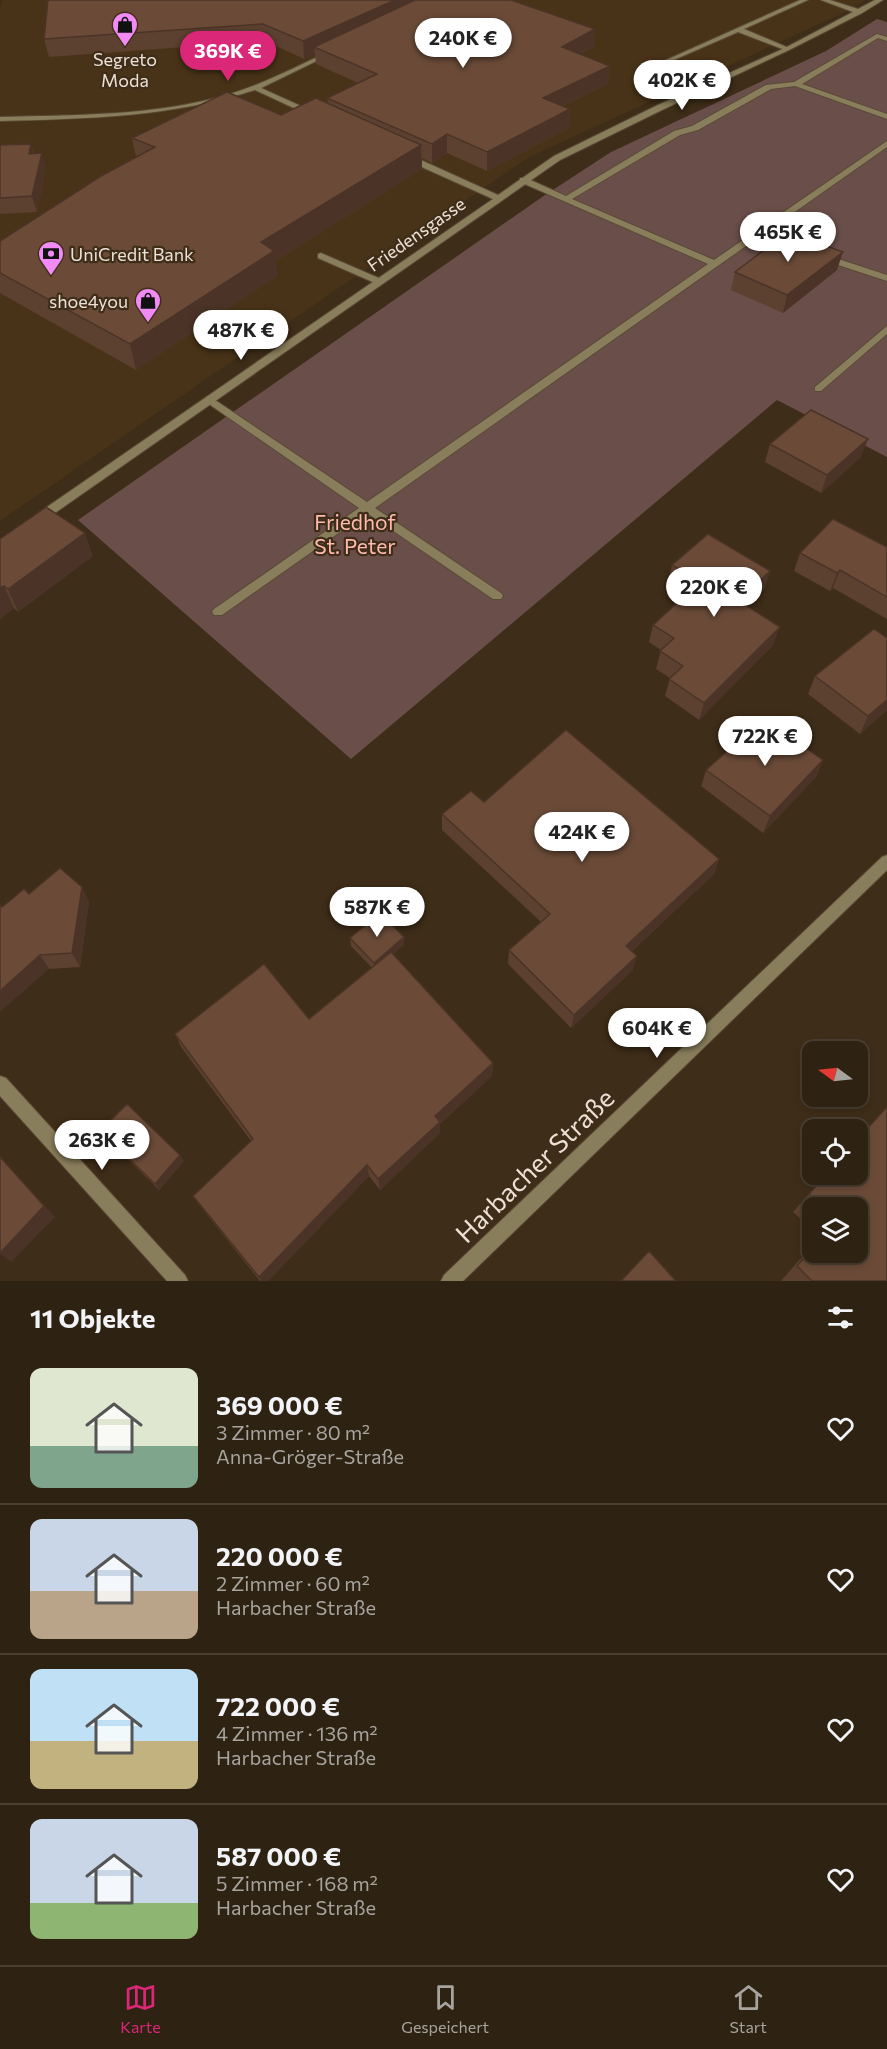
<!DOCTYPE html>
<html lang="de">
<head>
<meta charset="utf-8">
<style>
	:root { --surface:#2e2212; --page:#3a2f20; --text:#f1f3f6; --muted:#a7a49f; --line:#493f32; --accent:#db2777 }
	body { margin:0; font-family:Commissioner,sans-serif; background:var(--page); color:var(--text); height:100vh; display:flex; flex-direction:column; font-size:22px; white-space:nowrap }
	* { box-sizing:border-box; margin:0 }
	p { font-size:20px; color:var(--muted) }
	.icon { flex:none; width:33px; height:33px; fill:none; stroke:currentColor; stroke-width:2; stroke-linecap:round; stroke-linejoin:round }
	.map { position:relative; height:1281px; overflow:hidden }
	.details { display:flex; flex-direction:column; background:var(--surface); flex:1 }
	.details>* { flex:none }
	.needle { width:39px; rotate:285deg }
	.tools { position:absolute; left:802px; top:1041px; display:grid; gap:12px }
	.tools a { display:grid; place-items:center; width:66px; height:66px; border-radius:12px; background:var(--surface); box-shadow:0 3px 9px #0003,0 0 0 2px var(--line); font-size:30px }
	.price { position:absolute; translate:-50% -51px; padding:0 14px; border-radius:21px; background:#fff; color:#222; font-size:20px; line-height:39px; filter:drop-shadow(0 2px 3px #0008) }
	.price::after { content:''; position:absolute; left:50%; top:36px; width:18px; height:14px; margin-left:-9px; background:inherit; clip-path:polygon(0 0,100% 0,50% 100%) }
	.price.current { background:var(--accent); color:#fff }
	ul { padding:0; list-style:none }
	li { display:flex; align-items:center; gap:18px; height:150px; padding:0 30px }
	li+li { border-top:2px solid var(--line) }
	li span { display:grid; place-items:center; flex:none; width:168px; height:120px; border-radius:12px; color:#555 }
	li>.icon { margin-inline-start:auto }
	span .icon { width:72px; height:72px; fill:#fffc; stroke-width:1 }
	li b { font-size:26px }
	h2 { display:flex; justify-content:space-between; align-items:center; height:72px; padding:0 30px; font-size:26px }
	.tab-bar { display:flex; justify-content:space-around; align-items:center; height:84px; border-top:2px solid var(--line); background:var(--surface); font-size:16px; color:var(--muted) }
	.tab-bar a { display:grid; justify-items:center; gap:3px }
	.tab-bar .current { color:var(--accent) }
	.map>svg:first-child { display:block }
	.built { fill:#493318 }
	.green { fill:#6a4e4a }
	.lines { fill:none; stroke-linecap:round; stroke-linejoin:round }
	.lane-casing { stroke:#5a4a36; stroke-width:2 }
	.street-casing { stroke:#5a4a36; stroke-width:2 }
	.lane { fill:#897e5b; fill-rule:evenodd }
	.street { fill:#897e5b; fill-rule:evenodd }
	.wall { fill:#5c4030 }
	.shaded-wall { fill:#4b3427 }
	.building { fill:#6b4b38; stroke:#4b3427; stroke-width:1.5 }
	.labels { text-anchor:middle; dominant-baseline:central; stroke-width:4.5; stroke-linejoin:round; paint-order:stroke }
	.far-poi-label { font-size:18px; fill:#ece1d4; stroke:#3e2d18 }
	.far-street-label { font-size:18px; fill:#ece1d4; stroke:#3e2d18 }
	.park-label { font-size:21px; fill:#ffb9ae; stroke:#3e2d18 }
	.near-street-label { font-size:26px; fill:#ece1d4; stroke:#3e2d18 }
</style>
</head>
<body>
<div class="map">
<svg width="887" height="1281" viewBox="0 0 887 1281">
	<rect width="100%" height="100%" fill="#3e2d18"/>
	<path class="built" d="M2 0H865L848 11 529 157 0 521V10Z"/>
	<path class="green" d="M877 19 887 22V457L777 400 351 759 78 520 545 195 611 152 826 51Z"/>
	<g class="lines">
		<defs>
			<path id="lane" d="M800 0H808L744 29 789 48V50H785L738 32 660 66 655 65Z
				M877 34 887 37V41L878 38 802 84 887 114V119L795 86 771 89 698 130 680 135 572 199 714 260 887 141V147L759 237 793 244V248L753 241 375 508 501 593 503 596 501 599H493L367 513 222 615H214L212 612 214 609 359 508 206 402V398H212L367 502 708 264 520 182V178H526L566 196 674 131 692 126 766 85 794 82Z
				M321 253 381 279 382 281 381 283H375L318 258V254Z
				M826 255 887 275V281L823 260 822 258Z
				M887 326V334L821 391H815V387Z"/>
			<path id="street" d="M821 0H830L858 9 875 0H883L862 13 789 50 666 108 560 160 42 522H34L33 519 34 516 493 199 406 160V156H412L498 195 554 156 660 104 785 48 853 12Z
				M328 52 333 53 261 88 314 112 315 114 311 116 255 90C171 117 87 119 0 121V117C74 115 151 116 223 96 260 86 293 68 328 52Z
				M887 855V870L463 1281H441L444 1275 882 857Z
				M0 1076 6 1078 185 1275 188 1281H167L0 1096Z"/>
		</defs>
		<use href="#lane" class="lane-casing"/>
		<use href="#street" class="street-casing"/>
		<use href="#lane" class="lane"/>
		<use href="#street" class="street"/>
	</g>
	<path class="wall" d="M48 0 595 29 593 47 580 54 608 84 563 106 570 109 569 128 487 171 447 153 432 163 422 158V169L275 261 277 276 136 370 0 293V241L136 157 132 138 281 115 328 103 327 98 358 83 316 64 315 54 304 59 265 41 49 57 44 39Z
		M31 144 34 154 46 168 37 212 0 214V145Z
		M837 270 783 313 731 290 735 272Z
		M770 444 861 457 821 493 765 462Z
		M0 539 93 556 18 612 14 608 0 619Z
		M887 547V619L833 588 830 591 794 571 800 553Z
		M672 565 770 571 764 589 747 606 773 645 699 720 665 696 670 678 656 669 661 650 649 642 653 625 686 595 668 583Z
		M887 638V710L860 734 808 694 815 676Z
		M823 760 816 777 763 833 701 786 706 770Z
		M484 802 719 859 714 874 632 951 633 970 571 1028 508 964 509 950 541 922 442 830V814Z
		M82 887 89 902 80 967 49 969 2 907 29 894Z
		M404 937V945L393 954 493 1063 492 1076 440 1124V1133L380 1190 369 1176 268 1281H260L200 1206 193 1196 251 1141 181 1047 175 1034 309 1019 372 968 351 946 350 938Z
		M887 1106V1281H781L813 1244V1252H858V1208H813V1230L793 1212 826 1174H858V1139Z
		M100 1131 184 1161 159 1190 105 1137Z"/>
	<path class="shaded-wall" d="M395 0H433L314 47 315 54 304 59 303 41Z
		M595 29 593 47 560 64 562 47Z
		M610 66 608 84 541 116 543 98Z
		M570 109 569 128 487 171V152Z
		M447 134V153L432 163V144Z
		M31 144 35 159 29 154Z
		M421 145 422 169 275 261 277 276 136 370 130 344 261 242Z
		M42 153 46 168 37 212 32 196Z
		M843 252 837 270 783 313 787 295Z
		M868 439 861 457 821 493 827 475Z
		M85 533 93 556 18 612 8 589Z
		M840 570 833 588 830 591 837 573Z
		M770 571 764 589 733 619 739 601Z
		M4 586 14 608 0 619V588Z
		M780 627 773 645 699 720 704 703Z
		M887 700V710L860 734 868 716Z
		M823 760 816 777 763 833 770 816Z
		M719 859 714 874 623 959 626 946Z
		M82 887 89 902 80 967 72 953Z
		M404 937V945L375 970 374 963Z
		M40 955 49 969 0 1012V991Z
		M637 956 633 970 571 1028 574 1015Z
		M493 1063 492 1076 440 1124V1133L380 1190 378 1179 435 1116Z
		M180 1155 184 1161 159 1190 155 1184Z
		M0 1156 55 1217 11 1262 0 1254Z
		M367 1165 369 1176 268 1281H261L259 1277Z"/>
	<path class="building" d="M48 0H395L303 41 263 24 44 39Z
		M415 0H511L595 29 562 47 610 66 543 98 570 109 487 152 447 134 432 144 327 98 377 74 314 47Z
		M227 92 281 115 316 98 421 145 261 242 274 251 130 344 0 273V241L101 176 155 147 132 138Z
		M31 144 29 154 42 153 32 196 0 198V145Z
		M788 232 843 252 787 295 735 272Z
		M811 410 868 439 827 475 770 444Z
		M46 507 85 533 8 589 4 586 0 588V539Z
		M833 519 887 547V597L840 570 837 573 800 553Z
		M708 534 770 571 739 601 780 627 704 703 669 679 683 666 660 651 674 638 653 625 700 582 672 565Z
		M874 629 887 638V700L868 716 815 676Z
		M763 719 823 760 770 816 706 770Z
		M566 730 719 859 626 946 637 956 574 1015 509 950 550 914 442 814 471 791 484 802Z
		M60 868 82 887 72 953 40 955 0 991V905L2 907 24 889 29 894Z
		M380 913 404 937 374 963 350 938Z
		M391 952 493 1063 435 1116 440 1122 378 1179 367 1165 259 1277 193 1196 253 1139 175 1034 264 964 309 1019Z
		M127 1104 180 1155 155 1184 100 1131Z
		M887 1107V1281H812L797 1266 813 1247V1252H858V1208H824L809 1194 827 1174H858V1139Z
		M0 1157 44 1206 0 1253Z
		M649 1251 676 1281H621Z"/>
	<defs>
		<symbol id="shop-pin" viewBox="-11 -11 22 30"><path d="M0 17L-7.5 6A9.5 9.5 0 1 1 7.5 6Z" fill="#f18af4" stroke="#3e2d18"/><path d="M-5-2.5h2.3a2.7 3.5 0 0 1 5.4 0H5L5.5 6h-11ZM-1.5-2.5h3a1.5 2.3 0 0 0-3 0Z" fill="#111"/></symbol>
		<symbol id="bank-pin" viewBox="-11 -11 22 30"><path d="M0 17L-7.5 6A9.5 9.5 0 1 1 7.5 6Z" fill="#f18af4" stroke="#3e2d18"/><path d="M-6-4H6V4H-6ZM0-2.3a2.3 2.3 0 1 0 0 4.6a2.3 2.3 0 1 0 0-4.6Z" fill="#111"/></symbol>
	</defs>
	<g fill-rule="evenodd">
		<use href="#shop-pin" x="110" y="10" width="30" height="40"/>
		<use href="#bank-pin" x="36" y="239" width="30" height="40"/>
		<use href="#shop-pin" x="133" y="286" width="30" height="40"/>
	</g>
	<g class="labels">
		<g class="far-poi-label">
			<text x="125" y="59">Segreto<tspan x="125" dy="21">Moda</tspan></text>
			<text x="70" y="254" text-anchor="start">UniCredit Bank</text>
			<text x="128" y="301" text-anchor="end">shoe4you</text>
		</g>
		<g class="far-street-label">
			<text transform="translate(416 234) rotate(-35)">Friedensgasse</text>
		</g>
		<g class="park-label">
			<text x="355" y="521">Friedhof<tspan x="355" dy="24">St. Peter</tspan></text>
		</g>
		<g class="near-street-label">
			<text transform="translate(534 1165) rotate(-44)">Harbacher Straße</text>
		</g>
	</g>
</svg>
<div class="tools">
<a><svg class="needle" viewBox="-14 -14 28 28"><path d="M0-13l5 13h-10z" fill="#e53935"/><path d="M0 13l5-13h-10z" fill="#a7a49f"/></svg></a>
<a><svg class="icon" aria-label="locate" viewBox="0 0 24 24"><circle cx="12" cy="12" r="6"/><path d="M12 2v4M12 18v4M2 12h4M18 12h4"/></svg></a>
<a><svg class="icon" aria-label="layers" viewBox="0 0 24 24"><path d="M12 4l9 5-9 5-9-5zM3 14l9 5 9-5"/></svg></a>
</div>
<b class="price" style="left:463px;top:69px">240K €</b>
<b class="price current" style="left:228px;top:82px">369K €</b>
<b class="price" style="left:682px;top:111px">402K €</b>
<b class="price" style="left:788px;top:263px">465K €</b>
<b class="price" style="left:241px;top:361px">487K €</b>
<b class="price" style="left:714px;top:618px">220K €</b>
<b class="price" style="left:765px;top:767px">722K €</b>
<b class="price" style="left:582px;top:863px">424K €</b>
<b class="price" style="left:377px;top:938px">587K €</b>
<b class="price" style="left:657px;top:1059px">604K €</b>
<b class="price" style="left:102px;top:1171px">263K €</b>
</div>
<section class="details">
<h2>11 Objekte<svg class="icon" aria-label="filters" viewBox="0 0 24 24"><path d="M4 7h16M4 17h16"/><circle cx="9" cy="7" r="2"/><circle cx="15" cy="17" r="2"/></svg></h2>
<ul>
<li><span style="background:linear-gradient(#dfe7d0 65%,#7fa58c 0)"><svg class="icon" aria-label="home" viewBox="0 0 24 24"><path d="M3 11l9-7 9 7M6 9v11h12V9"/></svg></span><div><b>369 000 €</b><p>3 Zimmer · 80 m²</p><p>Anna-Gröger-Straße</p></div><svg class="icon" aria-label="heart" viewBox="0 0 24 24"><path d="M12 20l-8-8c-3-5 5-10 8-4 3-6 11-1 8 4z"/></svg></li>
<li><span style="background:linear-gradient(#c9d6e8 60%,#b9a48a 0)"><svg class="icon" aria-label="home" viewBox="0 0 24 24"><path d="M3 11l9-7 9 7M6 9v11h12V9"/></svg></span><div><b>220 000 €</b><p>2 Zimmer · 60 m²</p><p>Harbacher Straße</p></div><svg class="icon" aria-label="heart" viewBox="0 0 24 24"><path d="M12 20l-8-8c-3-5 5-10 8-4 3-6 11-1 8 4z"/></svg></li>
<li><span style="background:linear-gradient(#bfe0f5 60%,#c2b280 0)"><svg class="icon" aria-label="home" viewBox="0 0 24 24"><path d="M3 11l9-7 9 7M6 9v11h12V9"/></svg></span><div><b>722 000 €</b><p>4 Zimmer · 136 m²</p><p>Harbacher Straße</p></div><svg class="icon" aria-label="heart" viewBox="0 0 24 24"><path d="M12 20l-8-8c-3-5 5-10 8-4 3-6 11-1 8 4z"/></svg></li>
<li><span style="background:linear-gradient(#c9d6e8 70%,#8fb573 0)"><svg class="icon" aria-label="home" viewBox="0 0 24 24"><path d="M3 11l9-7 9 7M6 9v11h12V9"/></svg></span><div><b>587 000 €</b><p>5 Zimmer · 168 m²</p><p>Harbacher Straße</p></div><svg class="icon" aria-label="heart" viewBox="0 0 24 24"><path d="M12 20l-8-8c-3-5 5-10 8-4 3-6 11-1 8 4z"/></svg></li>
</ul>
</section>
<nav class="tab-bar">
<a class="current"><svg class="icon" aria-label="map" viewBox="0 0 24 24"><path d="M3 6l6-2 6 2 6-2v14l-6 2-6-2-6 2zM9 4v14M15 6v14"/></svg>Karte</a>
<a><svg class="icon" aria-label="saved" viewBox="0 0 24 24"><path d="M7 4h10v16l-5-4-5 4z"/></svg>Gespeichert</a>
<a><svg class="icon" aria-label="home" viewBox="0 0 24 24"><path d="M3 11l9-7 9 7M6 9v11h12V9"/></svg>Start</a>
</nav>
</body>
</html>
